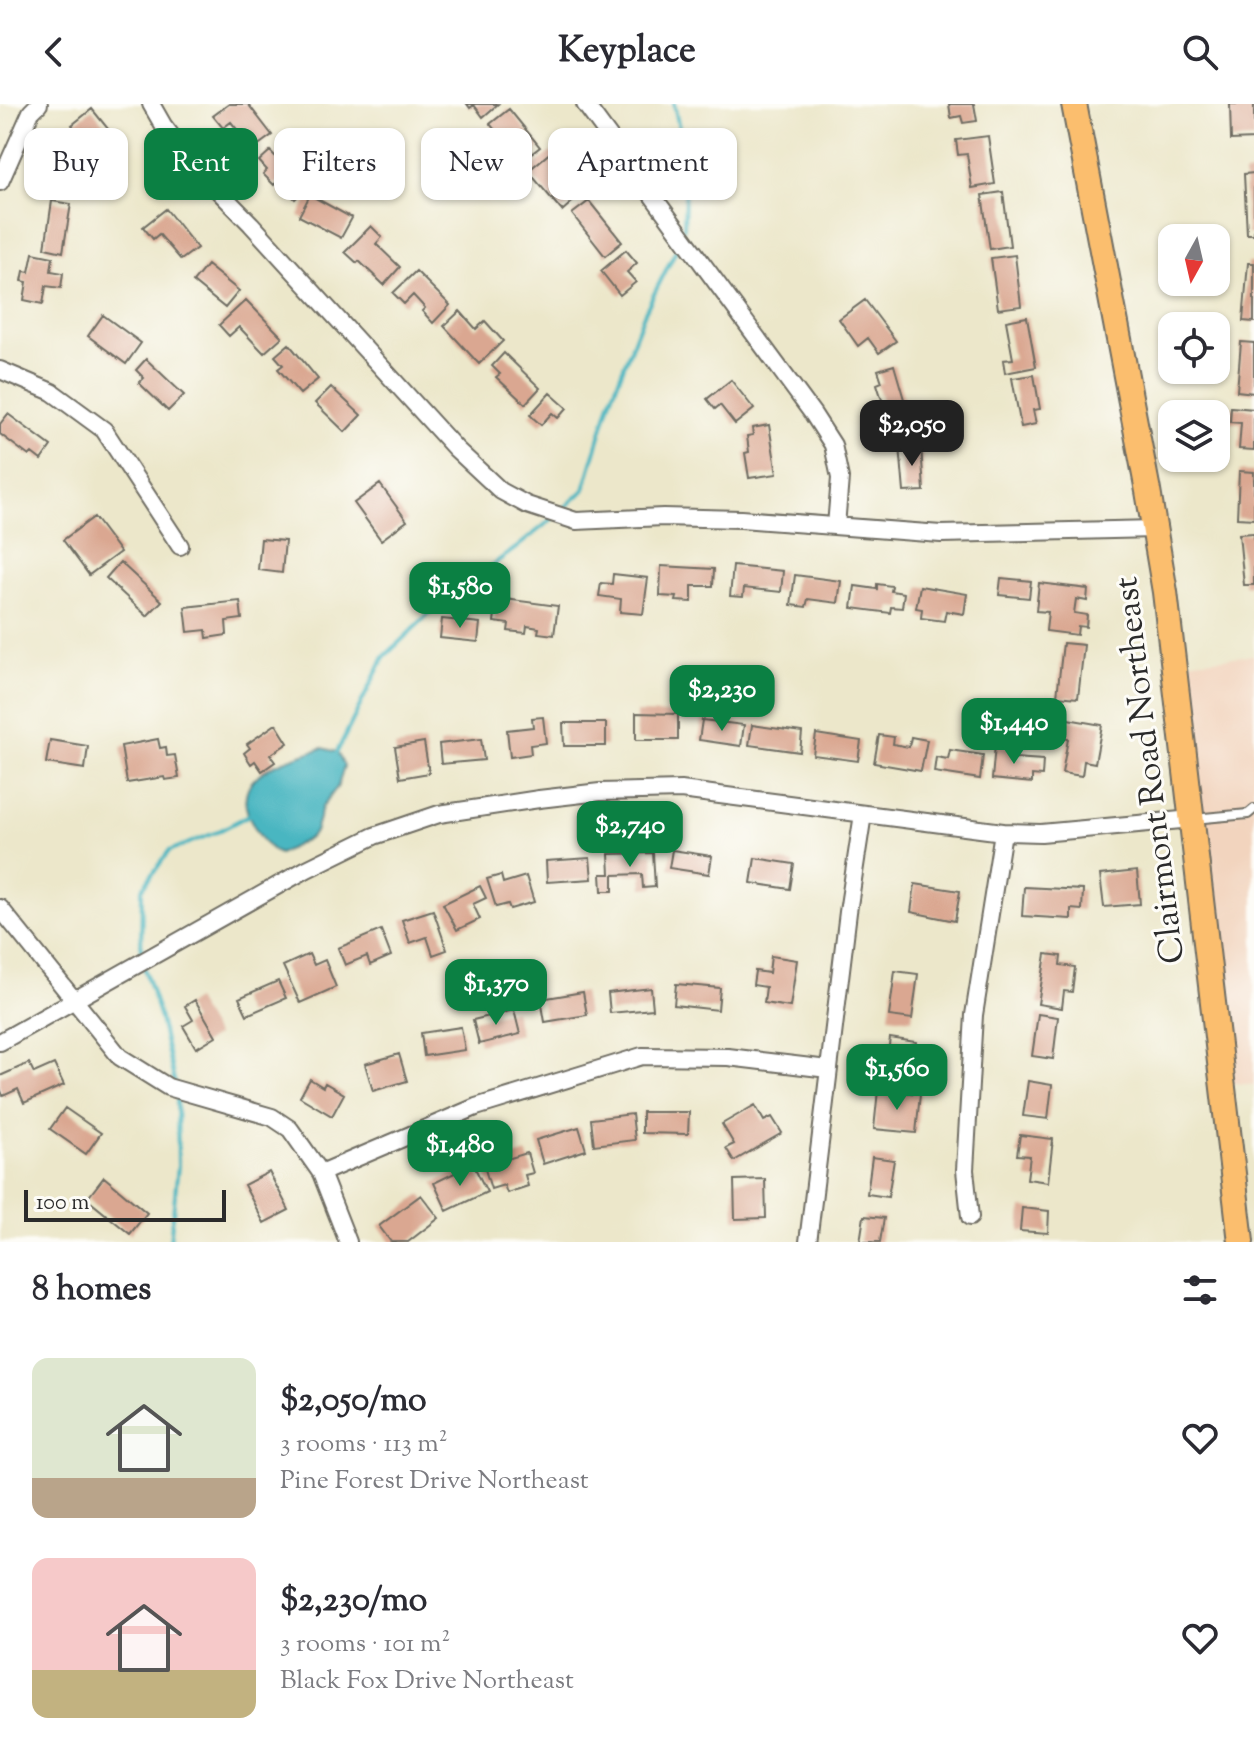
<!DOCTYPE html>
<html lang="en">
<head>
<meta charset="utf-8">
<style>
	:root { --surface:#fff; --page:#f7f7f7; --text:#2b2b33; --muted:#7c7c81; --accent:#0b8043 }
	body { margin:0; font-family:"Sorts Mill Goudy",serif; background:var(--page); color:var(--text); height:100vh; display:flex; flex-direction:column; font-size:30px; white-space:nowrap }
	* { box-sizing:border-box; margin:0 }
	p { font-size:26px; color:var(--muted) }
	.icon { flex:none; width:44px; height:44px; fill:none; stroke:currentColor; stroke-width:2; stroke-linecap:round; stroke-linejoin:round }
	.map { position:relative; height:1138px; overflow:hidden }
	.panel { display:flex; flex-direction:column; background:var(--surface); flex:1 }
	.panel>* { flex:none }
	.banner { position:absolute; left:24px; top:24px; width:800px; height:72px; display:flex; gap:16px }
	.needle { width:52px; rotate:188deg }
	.buttons { position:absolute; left:1158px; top:120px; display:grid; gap:16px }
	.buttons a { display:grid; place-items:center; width:72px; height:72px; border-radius:16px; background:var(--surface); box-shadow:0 2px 6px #0004; font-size:40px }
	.scale { position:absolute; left:24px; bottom:20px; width:202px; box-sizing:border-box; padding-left:8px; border:4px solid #2b2b2b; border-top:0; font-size:22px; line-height:28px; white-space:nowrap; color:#2b2b2b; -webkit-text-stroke:6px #fdfcf7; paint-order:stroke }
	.price { position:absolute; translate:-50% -68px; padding:0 18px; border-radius:16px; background:var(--accent); color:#fff; font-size:26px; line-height:52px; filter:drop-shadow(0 2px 4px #0008) }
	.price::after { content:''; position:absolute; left:50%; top:48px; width:24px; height:18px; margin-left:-12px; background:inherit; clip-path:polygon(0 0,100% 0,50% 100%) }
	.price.on { background:#222; color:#fff }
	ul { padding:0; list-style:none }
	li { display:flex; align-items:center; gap:24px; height:200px; padding:0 32px }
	li span { display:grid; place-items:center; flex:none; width:224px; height:160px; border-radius:16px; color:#555 }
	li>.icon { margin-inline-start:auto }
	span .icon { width:96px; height:96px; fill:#fffc; stroke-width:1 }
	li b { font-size:34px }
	h2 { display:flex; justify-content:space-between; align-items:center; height:96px; padding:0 32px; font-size:34px }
	.pill { padding:0 28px; border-radius:16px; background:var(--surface); box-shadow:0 2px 6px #0004; font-size:28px; line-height:72px }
	.pill.on { background:var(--accent); color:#fff }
	header { display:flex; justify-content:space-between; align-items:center; height:104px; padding:0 32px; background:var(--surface); font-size:36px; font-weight:700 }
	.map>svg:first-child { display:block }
	.built { fill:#f2d4be }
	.water { fill:#48b6c1; stroke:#3a7076; stroke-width:2 }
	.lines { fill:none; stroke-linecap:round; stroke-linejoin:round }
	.stream { stroke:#48b6c1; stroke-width:4 }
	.building { fill:#daa791 }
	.service-casing { stroke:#6f6d63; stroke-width:12 }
	.minor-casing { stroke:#6f6d63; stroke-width:20 }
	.primary-casing { stroke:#6f6d63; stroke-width:28 }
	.service { stroke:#fff; stroke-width:8 }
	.minor { stroke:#fff; stroke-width:16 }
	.primary { stroke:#fbbe6e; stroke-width:24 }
	.labels { text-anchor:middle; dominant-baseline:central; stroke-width:6; stroke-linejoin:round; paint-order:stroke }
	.street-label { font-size:34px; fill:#2b2b2b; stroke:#fdfcf7 }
</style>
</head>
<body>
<header><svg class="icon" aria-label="back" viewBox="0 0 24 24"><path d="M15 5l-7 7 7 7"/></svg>Keyplace<svg class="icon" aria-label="search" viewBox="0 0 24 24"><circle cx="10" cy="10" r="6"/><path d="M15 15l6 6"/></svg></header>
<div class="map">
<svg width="1254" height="1138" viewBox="0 0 1254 1138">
	<rect width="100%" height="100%" fill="#fdfcf7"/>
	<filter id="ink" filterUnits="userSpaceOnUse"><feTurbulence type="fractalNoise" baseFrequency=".0125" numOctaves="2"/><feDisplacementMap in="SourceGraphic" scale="16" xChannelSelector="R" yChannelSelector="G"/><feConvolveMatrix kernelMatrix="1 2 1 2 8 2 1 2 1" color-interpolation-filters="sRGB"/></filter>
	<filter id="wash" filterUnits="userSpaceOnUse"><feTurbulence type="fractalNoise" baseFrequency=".006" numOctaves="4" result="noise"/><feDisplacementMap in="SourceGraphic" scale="32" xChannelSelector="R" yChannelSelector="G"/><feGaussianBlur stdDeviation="1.8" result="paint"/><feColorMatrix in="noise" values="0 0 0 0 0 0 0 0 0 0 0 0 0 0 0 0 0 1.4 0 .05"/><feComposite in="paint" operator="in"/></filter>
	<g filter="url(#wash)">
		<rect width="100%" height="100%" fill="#ece7ca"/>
		<path class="built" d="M1254 551V981L1218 977 1174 559Z"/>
		<path class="water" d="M323 644 337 648 344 662 338 682 322 703 315 728 308 735 279 750C267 745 261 734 254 722 222 670 286 656 323 644Z"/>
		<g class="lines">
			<path class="stream" d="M674 0 686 57 684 124
				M561 407 584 386 610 298 644 210 681 136
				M337 648 384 553 442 497 516 444 552 415
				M141 852 142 785 169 747 217 728 249 711
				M143 861 159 911 175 980
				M170 1138 178 1062 177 992"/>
		</g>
		<g id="blocks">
			<path class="building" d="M229 0H248L272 31 253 45 231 18 223 24 213 12Z
				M467 0H498L483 13 474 1 470 4Z
				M949 0H974L977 17 963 19 961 12 951 14Z
				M1230 0H1254V35L1231 36Z
				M92 5 117 36 100 50 88 35 85 37 72 21Z
				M509 5 540 43 521 58 490 20Z
				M988 32 995 80 972 84 967 50 958 51 956 36Z
				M292 40 305 55 296 63 311 80 295 95 278 77 274 81 263 70 267 66 259 57 270 47 277 54Z
				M551 48 562 61 556 66 578 93 562 107 528 67Z
				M1254 69V130H1247L1244 70Z
				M1003 88 1010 142 990 145 982 91Z
				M310 91 352 114 341 134 299 112Z
				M52 97 71 100 63 148 45 144Z
				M589 97 622 138 605 152 572 110Z
				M166 105 197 144 181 156 159 130 153 135 143 123Z
				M371 122 382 133 376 140 400 163 384 181 359 157 357 159 345 148Z
				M626 146 637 159 627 168 636 178 620 191 601 167Z
				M33 149 53 153 51 167 63 169 61 184 46 182 43 200 24 196 27 178 22 177 24 167 29 168Z
				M1015 151 1021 202 998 205 991 154Z
				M1248 159H1254V218L1243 217Z
				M207 161 239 187 225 204 193 178Z
				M416 167 450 201 433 219 422 207 425 204 413 191 404 200 393 189Z
				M246 196 282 233 264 249 239 223 229 232 219 221Z
				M865 196 896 237 879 249 868 234 858 242 839 215Z
				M460 207 476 225 485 217 503 237 479 260 444 222Z
				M103 211 141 239 126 260 88 232Z
				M1027 213 1036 263 1005 269 1003 256 1013 255 1006 217Z
				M1241 238 1254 239V289L1237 287Z
				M289 240 318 275 300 290 278 265 283 261 275 252Z
				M504 249 540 284 525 300 496 273 500 270 492 262Z
				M146 255 184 291 168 307 139 279 144 274 136 266Z
				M894 261 908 309 888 315 877 280 882 278 878 266Z
				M1034 271 1040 305 1033 306 1036 320 1021 323 1012 274Z
				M731 276 754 305 735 320 720 301 715 305 707 295Z
				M331 283 361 311 345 328 315 299Z
				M550 289 567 304 558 314 552 309 541 321 530 311Z
				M1231 303 1254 305V346L1239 345 1241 319 1230 318Z
				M8 310 51 342 41 356 32 349 29 352 0 330V320Z
				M769 321 777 370 749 374 745 349 749 348 747 332 753 331 752 324Z
				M921 341 924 387 904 388 900 342Z
				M1239 367 1254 368V415L1237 414Z
				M380 380 407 417 381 436 354 399Z
				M94 413 120 448 89 471 63 436Z
				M1254 429V481H1244L1239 430Z
				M261 435 285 437 282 469 258 466Z
				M120 458 162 497 147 512 106 474Z
				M661 462 714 465 713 482H692V498L676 497 677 493 660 492Z
				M733 462 783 467 781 488 744 484 743 493 730 492Z
				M613 470 648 474 643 510 620 508 621 495 599 492 601 479 612 480Z
				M795 471 841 477 838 499 808 495 806 503 791 501Z
				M1001 474 1031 477 1029 494 999 491Z
				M1039 479 1088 485 1087 497 1076 495 1074 509 1087 511 1086 523 1078 522 1077 531 1046 527 1048 508 1036 507Z
				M877 480 892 482 891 487 904 489 902 504 891 503 890 509 852 504 855 482 877 485Z
				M920 482 967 490 964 510 946 507 944 517 921 514 922 505 916 504Z
				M497 494 558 502 554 531 538 529 539 524 527 522 526 529 508 527 509 520 494 518Z
				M240 497 242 515 226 517 227 531 207 534 206 526 188 528 185 503Z
				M442 515 480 519 478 538 440 534Z
				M1063 539 1084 541 1078 594 1057 592Z
				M636 609 678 610V636H636Z
				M543 613 546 639 530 641 531 650 510 653 507 626 533 623 532 614Z
				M1062 614 1102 621 1095 659 1084 657 1082 672 1062 669 1068 635 1058 633Z
				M702 616 744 621 741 642 699 636Z
				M563 619H606V642H564Z
				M276 620 288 639 270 651 275 658 262 667 255 657 251 660 244 649 250 644 247 640Z
				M752 621 802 628 800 648 749 641Z
				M816 630 861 637 858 657 813 651Z
				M879 631 894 633 893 640 909 643 911 633 927 636 921 667 874 659Z
				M158 635 160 644 166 643 167 652 175 651 179 674 165 676 164 673 127 679 121 642Z
				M481 635 484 656 441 660 439 640Z
				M50 636 88 642 85 665 46 659Z
				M424 638 429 669 400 674 395 643Z
				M995 641 1014 643V654L1043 656 1042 672 1032 671V679L992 675Z
				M950 646 983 651 980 675 934 668 936 653 948 655Z
				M672 746 712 752 709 770 669 764Z
				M653 749 655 783 643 784 642 770 613 771V787H602L601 770H610L609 750Z
				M590 754 592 775 547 778 546 757Z
				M755 754 794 760 790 785 751 779Z
				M1137 767 1140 800 1104 803 1100 771Z
				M501 771 503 779 526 772 534 798 510 805 508 800 496 803 487 775Z
				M915 780 960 787 955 817 911 808Z
				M480 782 486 794 473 800 480 815 457 826 443 800Z
				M1024 783 1083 786 1082 806 1071 805V815L1022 812Z
				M433 806 447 846 433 851 427 833 410 839 402 816Z
				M381 826 391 852 370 861 367 852 345 861 338 844Z
				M309 850 314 861 325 856 336 883 300 899 283 862Z
				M1046 850 1061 852 1060 861 1075 863 1072 888 1064 887 1062 904 1038 900Z
				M771 852 797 856 790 903 764 899 766 883 753 881 755 867 769 869Z
				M895 867 918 870 912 915 889 912Z
				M278 877 286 894 247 911 239 894Z
				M676 880 720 884 718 906 674 901Z
				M651 884 653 905 610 909 608 889Z
				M583 888 587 911 545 918 541 895Z
				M195 896 216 932 196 944 183 922 193 916 185 902Z
				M514 906 520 930 479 940 473 916Z
				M1038 910 1058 913 1053 955 1032 952Z
				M461 923 465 946 424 952 421 929Z
				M890 934 916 938 912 961 921 962 919 975 885 970Z
				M399 950 407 977 373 987 365 960Z
				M29 959 34 969 54 960 64 981 24 999 18 985 3 992 0 984V972Z
				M310 975 323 983 325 979 344 990 332 1012 300 993Z
				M1028 977 1052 981 1048 1015 1023 1012Z
				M878 986 920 990 916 1029 874 1025Z
				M755 1001 764 1017 772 1013 782 1029 734 1057 726 1044 734 1040 722 1020Z
				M65 1004 101 1029 86 1050 50 1025Z
				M642 1008H689L688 1030 642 1029Z
				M632 1010 635 1036 594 1041 591 1015Z
				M579 1023 586 1046 543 1060 536 1036Z
				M1020 1031 1053 1035 1048 1078 1027 1075 1030 1052 1017 1051Z
				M527 1049 533 1069 525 1071 528 1082 507 1089 504 1081 491 1085 484 1062Z
				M872 1053 894 1056 888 1093 867 1090Z
				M473 1060 487 1088 447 1107 434 1079Z
				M269 1068 289 1106 264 1119 244 1081Z
				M104 1073 147 1109 130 1130 87 1095Z
				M765 1075 766 1114 735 1115 734 1076Z
				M421 1091 439 1114 408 1138H391L379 1122Z
				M1022 1104 1049 1107 1048 1129 1020 1127Z
				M864 1112 884 1114 880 1138H860Z"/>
		</g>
	</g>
	<g filter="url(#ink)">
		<use href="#blocks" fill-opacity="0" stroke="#6f6d63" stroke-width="2"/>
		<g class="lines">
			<defs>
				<path id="service" d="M1193 715 1248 710 1254 705"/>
				<path id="minor" d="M151 0 163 21 195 63 251 120 456 345 501 387 527 401 576 417 663 413 741 415 941 430 1155 425
					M585 0 813 310 833 341 840 374 836 422
					M0 78 31 8 39 0
					M0 266 52 288 104 326 180 442
					M0 804 120 953 168 983 272 1013 290 1025 321 1069 348 1138
					M0 938 307 765 374 732 439 710 539 695 600 688 681 686 1003 728 1041 729 1192 715
					M321 1069 476 1003 642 952 728 953 828 965
					M970 1113 965 1066 974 911 1003 728
					M808 1138 848 808 863 710"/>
				<path id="primary" d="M1074 0 1148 387 1165 488 1241 1138"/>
			</defs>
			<use href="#service" class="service-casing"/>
			<use href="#minor" class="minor-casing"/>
			<use href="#primary" class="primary-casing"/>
			<use href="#service" class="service"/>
			<use href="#minor" class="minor"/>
			<use href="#primary" class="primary"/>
		</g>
	</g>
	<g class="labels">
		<g class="street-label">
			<text transform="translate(1151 666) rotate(-97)">Clairmont Road Northeast</text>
		</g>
	</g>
</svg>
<div class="buttons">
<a><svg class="needle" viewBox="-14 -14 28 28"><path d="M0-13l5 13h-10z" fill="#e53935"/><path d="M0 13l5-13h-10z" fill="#7c7c81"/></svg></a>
<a><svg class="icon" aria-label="locate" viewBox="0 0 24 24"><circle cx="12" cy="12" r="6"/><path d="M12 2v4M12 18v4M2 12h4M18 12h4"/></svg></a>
<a><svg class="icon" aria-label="layers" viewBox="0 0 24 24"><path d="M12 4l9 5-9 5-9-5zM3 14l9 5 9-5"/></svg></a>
</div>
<div class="scale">100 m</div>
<b class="price on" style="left:912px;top:364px">$2,050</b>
<b class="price" style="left:460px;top:526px">$1,580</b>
<b class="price" style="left:722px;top:629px">$2,230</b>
<b class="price" style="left:1014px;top:662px">$1,440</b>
<b class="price" style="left:630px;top:765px">$2,740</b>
<b class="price" style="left:496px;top:923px">$1,370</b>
<b class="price" style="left:897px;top:1008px">$1,560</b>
<b class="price" style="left:460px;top:1084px">$1,480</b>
<div class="banner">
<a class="pill">Buy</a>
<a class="pill on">Rent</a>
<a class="pill">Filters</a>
<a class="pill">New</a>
<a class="pill">Apartment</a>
</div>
</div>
<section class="panel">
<h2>8 homes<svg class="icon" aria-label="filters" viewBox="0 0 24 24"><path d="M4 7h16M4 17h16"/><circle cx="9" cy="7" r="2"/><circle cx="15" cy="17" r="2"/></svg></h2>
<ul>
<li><span style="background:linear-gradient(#dfe7d0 75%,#b9a48a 0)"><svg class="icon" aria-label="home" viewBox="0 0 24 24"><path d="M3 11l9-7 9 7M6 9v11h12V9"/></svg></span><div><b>$2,050/mo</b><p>3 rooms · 113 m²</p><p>Pine Forest Drive Northeast</p></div><svg class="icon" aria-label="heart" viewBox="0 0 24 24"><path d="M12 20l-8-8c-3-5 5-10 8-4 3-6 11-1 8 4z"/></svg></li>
<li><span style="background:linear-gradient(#f6c9c9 70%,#c2b280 0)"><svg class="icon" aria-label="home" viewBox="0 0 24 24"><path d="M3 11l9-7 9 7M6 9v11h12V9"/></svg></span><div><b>$2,230/mo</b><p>3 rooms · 101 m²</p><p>Black Fox Drive Northeast</p></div><svg class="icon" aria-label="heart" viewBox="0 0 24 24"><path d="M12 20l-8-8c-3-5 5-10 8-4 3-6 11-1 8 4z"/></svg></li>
</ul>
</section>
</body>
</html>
